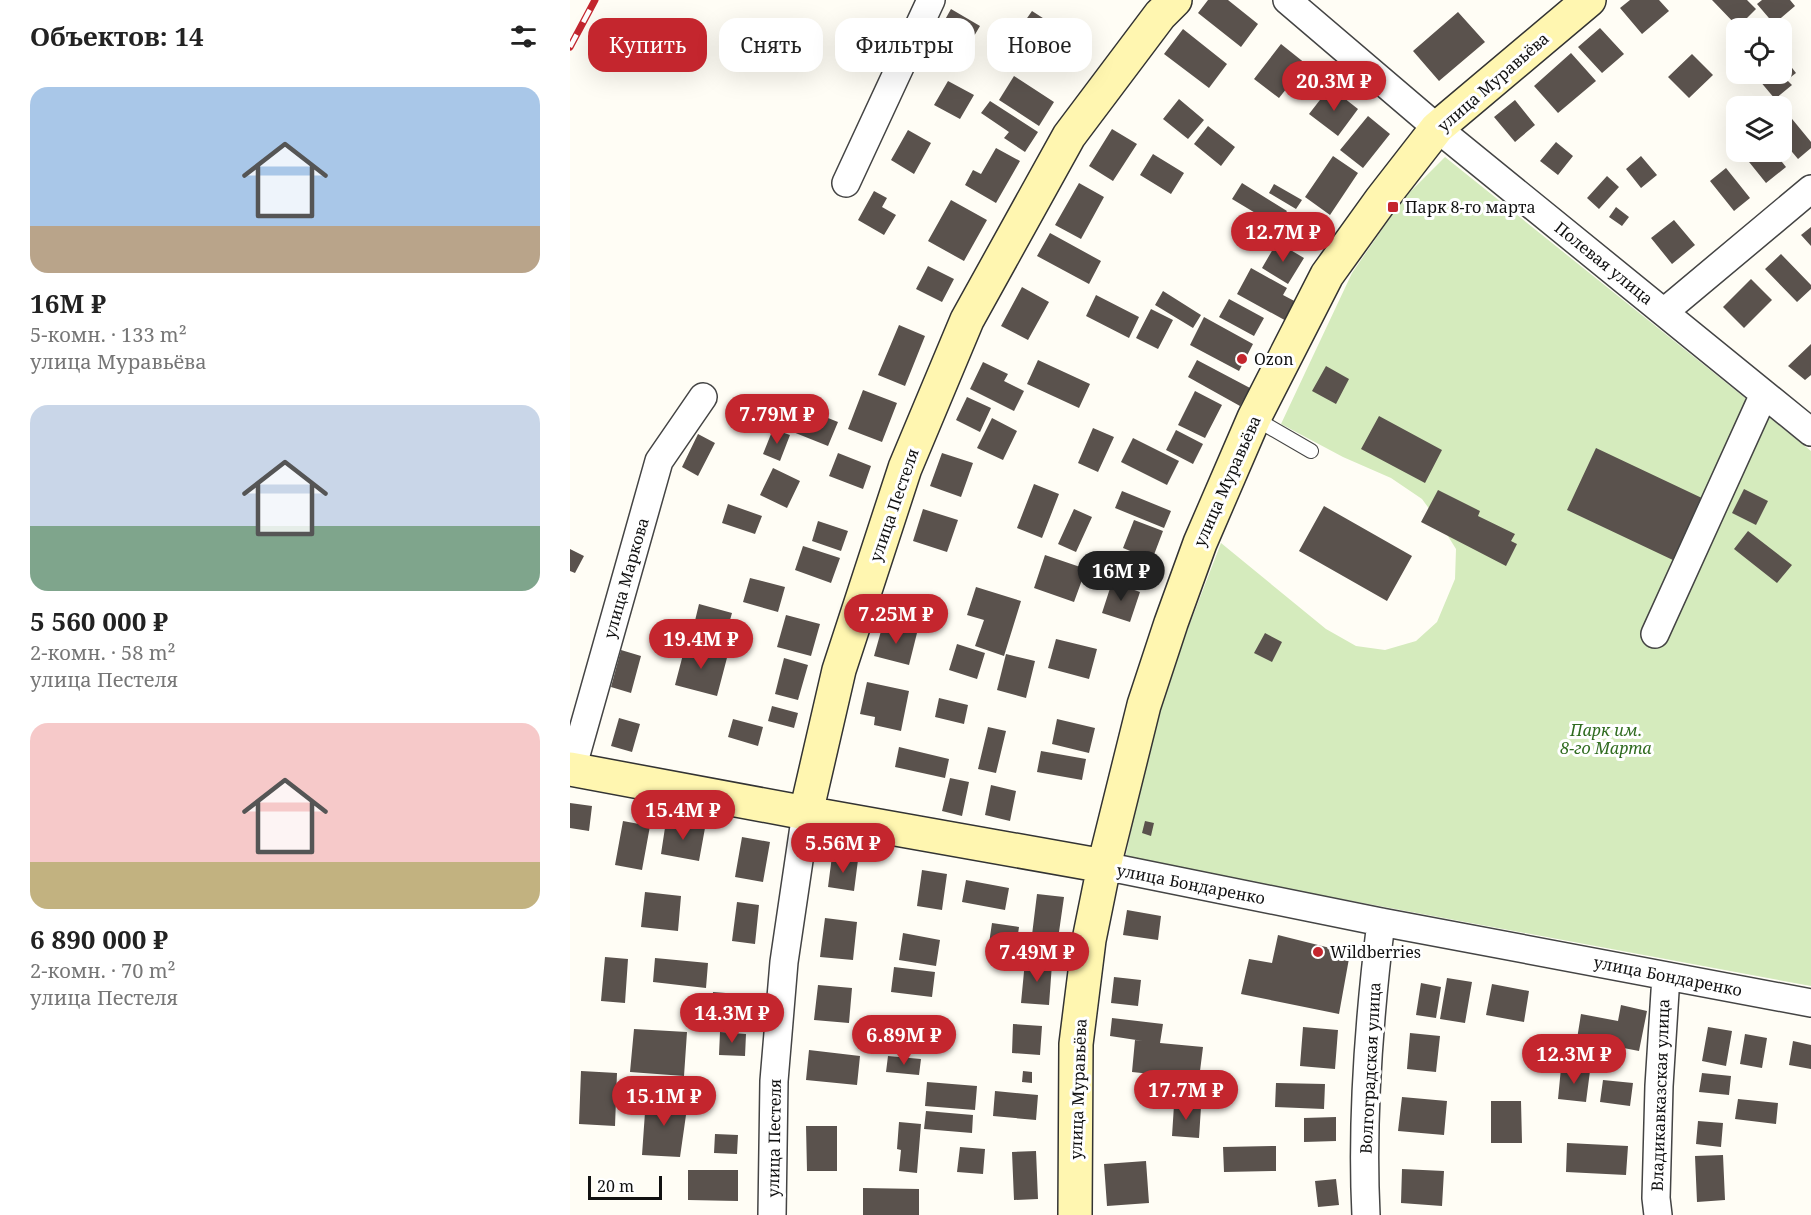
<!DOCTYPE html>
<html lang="ru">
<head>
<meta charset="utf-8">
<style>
	:root { --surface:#fff; --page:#f2f2f2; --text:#222; --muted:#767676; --accent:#c4262e }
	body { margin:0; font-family:"Noto Serif",serif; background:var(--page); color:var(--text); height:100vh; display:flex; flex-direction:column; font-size:22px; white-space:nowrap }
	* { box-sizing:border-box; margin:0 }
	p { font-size:20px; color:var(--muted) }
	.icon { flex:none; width:33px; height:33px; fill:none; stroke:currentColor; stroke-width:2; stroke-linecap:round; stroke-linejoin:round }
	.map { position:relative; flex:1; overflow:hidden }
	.panel { display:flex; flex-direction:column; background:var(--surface); width:570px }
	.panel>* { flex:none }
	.hud { position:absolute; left:18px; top:18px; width:570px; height:54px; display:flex; gap:12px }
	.buttons { position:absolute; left:1156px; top:18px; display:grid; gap:12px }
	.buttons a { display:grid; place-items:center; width:66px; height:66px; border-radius:12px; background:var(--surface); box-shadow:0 6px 24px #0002; font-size:30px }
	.scale { position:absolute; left:18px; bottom:15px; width:74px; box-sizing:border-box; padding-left:6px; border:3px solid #111; border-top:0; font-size:16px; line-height:21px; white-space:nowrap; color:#111; -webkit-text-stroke:4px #fff; paint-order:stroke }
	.price { position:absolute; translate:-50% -51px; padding:0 14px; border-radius:21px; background:var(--accent); color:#fff; font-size:20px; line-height:39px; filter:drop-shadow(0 2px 3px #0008) }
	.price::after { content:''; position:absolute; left:50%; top:36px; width:18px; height:14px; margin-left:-9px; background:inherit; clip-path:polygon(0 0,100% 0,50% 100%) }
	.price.active { background:#222; color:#fff }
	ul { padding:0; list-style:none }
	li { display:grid; align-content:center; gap:12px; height:318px; padding:0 30px }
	li span { display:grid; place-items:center; height:186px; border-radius:18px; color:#555 }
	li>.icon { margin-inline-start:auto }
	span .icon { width:108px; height:108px; fill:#fffc; stroke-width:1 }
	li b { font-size:26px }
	h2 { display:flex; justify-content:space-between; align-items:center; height:72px; padding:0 30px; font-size:26px }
	.chip { padding:0 21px; border-radius:18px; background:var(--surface); box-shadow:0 6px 24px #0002; font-size:21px; line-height:54px }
	.chip.active { background:var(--accent); color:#fff }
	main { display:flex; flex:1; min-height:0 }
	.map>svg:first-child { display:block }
	.green { fill:#d5ebbd }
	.building { fill:#5a524d }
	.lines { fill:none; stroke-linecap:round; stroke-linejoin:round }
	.lane-casing { stroke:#444; stroke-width:16 }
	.street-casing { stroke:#444; stroke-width:30 }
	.secondary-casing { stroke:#333; stroke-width:36 }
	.lane { stroke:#fff; stroke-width:14 }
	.street { stroke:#fff; stroke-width:27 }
	.secondary { stroke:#fff6b0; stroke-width:33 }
	.rail-casing { stroke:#c4262e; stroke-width:7 }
	.rail { stroke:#fff; stroke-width:4.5; stroke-dasharray:14; stroke-linecap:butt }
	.poi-dot { fill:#c4262e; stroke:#fff; stroke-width:2 }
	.labels { text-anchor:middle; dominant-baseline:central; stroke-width:6; stroke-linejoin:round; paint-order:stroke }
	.street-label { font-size:16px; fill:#111; stroke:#fff }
	.poi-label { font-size:16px; fill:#111; stroke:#fff; text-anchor:start }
	.park-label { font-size:16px; font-style:italic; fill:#2f6b1f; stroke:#fff }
</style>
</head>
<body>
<main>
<section class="panel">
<h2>Объектов: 14<svg class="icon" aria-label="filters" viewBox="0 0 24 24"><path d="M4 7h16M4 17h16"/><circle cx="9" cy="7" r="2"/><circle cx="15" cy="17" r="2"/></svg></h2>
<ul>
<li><span style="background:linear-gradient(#a9c7e8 75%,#b9a48a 0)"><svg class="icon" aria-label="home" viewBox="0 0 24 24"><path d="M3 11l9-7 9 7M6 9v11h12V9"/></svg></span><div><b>16M ₽</b><p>5-комн. · 133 m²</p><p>улица Муравьёва</p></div></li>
<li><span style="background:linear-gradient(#c9d6e8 65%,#7fa58c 0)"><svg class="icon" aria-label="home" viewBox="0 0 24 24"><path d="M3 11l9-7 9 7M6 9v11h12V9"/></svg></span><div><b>5 560 000 ₽</b><p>2-комн. · 58 m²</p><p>улица Пестеля</p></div></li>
<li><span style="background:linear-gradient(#f6c9c9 75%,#c2b280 0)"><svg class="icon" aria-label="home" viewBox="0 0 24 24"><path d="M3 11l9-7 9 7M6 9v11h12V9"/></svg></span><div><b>6 890 000 ₽</b><p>2-комн. · 70 m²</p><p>улица Пестеля</p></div></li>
</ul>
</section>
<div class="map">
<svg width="1241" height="1215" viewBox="0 0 1241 1215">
	<rect width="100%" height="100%" fill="#fffdf5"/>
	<path class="green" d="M875 157 1241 451V986L555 859 587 709 651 543 756 629 786 646 815 650 846 641 867 622 885 579 886 549 871 525 852 499 821 478 773 457 711 424 782 273 833 199Z"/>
	<path class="building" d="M638 0H658L688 24 671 47 628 13Z
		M1060 0H1089L1099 11 1072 34 1050 8Z
		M1142 0H1177L1186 9 1168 27Z
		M1192 0H1220L1225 6 1204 24 1187 4Z
		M381 9 410 26 397 48 368 32Z
		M462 11 493 31 479 52 448 31Z
		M888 12 915 42 869 81 843 51Z
		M1030 28 1054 54 1032 73 1008 47Z
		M613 29 657 64 639 88 594 54Z
		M711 44 736 64 709 98 684 79Z
		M1001 53 1026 81 988 113 964 86Z
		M1122 54 1143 75 1119 98 1098 77Z
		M1212 55 1226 73 1217 80 1222 85 1205 99 1184 74H1212Z
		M444 76 484 102 469 126 429 100Z
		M378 81 404 95 390 119 364 105Z
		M760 87 788 109 768 136 739 114Z
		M609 99 634 120 618 139 593 119Z
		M945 100 965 125 945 142 924 117Z
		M420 101 468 132 455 152 434 138 439 132 411 113Z
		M1218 114 1241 142V148L1228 159 1212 140V119Z
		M798 116 820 134 793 168 770 150Z
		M638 126 665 147 651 166 624 144Z
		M542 129 567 144 543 181 519 166Z
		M338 130 361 143 344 174 321 160Z
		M986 142 1003 156 988 175 970 161Z
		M426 148 450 161 426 203 395 185 403 170 411 174Z
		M1171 152H1204L1216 167 1196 183Z
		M583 154 614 173 601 194 570 175Z
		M763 156 788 173 760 215 735 197Z
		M1071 156 1087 175 1071 188 1056 169Z
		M1156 168 1180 198 1164 211 1140 181Z
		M1037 176 1049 187 1029 209 1017 198Z
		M509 183 534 197 511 239 485 225Z
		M672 183 717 211 707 226 662 199Z
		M704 184 732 200 726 209 699 193Z
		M304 191 317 198 312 207 326 215 314 235 288 220Z
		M381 200 417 220 394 261 358 241Z
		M1046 207 1059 217 1052 226 1039 217Z
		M729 213 752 228 739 250 715 235Z
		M1104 220 1125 245 1102 264 1081 238Z
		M1241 227V246L1231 235Z
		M480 233 531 261 519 284 467 256Z
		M707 242 734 258 718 284 692 268Z
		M1211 254 1241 285V289L1227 302 1195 269Z
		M358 266 384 279 372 302 346 289Z
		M681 268 717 288 713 295 730 304 720 323 667 294Z
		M1181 279 1202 300 1174 328 1153 307Z
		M452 287 479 302 458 340 431 326Z
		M593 291 631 315 623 328 585 305Z
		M526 295 569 317 559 338 516 316Z
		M659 299 694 318 684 336 649 317Z
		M581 309 603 320 588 349 566 338Z
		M634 317 683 344 669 371 620 345Z
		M329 325 355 336 335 386 308 375Z
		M1241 344V375L1235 380 1218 366Z
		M468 360 520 384 509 408 457 384Z
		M627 360 680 388 670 406 618 377Z
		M413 362 438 374 434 381 454 391 444 411 400 389Z
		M756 366 779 379 766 404 742 391Z
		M293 390 327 403 312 442 278 429Z
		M625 391 652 405 635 438 608 425Z
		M397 397 421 408 410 432 386 420Z
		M233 408 268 422 258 446 223 432Z
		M809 416 872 450 855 483 791 449Z
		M422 418 447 431 433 460 407 448Z
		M523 428 544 437 528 472 508 463Z
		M203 429 220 435 210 461 193 454Z
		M606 430 633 444 623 464 596 450Z
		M128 434 145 443 128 476 112 467Z
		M563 438 609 461 597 485 551 462Z
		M1026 448 1134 499 1105 561 997 510Z
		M268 453 301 466 293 489 259 476Z
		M372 453 403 463 391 497 360 486Z
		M203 468 230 481 217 508 190 495Z
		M464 484 489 494 472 538 447 528Z
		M1174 489 1198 501 1186 525 1162 513Z
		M868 490 910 511 908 516 945 534 941 541 947 544 936 566 851 522Z
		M552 491 601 511 594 528 545 508Z
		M158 504 192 516 185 534 152 523Z
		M754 506 842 556 817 601 729 551Z
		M353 509 388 520 377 552 343 541Z
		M504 509 522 517 506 552 488 544Z
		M564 520 593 531 582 560 553 548Z
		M248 521 278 531 271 551 242 541Z
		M1178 531 1222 565 1207 583 1164 549Z
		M233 546 270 558 261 583 225 570Z
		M0 549 14 556 5 573 0 571Z
		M475 555 516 569 504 602 464 588Z
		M180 578 215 587 208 612 173 602Z
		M542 582 570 592 560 622 532 613Z
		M406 587 451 601 434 656 405 646 414 620 397 615Z
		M129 604 162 613 155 638 123 629Z
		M216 615 250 624 241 656 207 647Z
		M313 624 347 633 339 665 304 656Z
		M695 633 712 642 702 662 684 653Z
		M486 639 527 649 519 679 478 668Z
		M116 643 158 654 147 696 105 685Z
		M387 644 415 653 407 679 379 670Z
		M51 650 71 656 61 693 41 687Z
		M436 654 465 661 456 698 427 690Z
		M214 658 238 665 228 700 205 694Z
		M297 682 339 691 331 731 304 725 305 717 290 714Z
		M369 698 398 705 394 724 365 717Z
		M202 706 228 713 224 728 198 721Z
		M49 718 70 724 62 752 41 746Z
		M163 719 193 727 188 746 158 737Z
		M487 719 525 728 519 753 482 744Z
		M418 727 436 731 426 773 408 769Z
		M329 747 379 759 375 778 325 767Z
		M471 751 516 759 512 780 467 772Z
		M380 778 399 782 392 816 372 811Z
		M421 785 446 791 440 821 415 815Z
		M0 803 22 806 19 831 0 828Z
		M53 821 80 826 72 870 45 865Z
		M96 821 135 828 129 861 91 854Z
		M575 821 584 823 581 836 572 833Z
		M172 837 200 842 193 882 165 877Z
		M262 856 288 860 284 891 258 887Z
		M352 870 377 874 372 910 347 906Z
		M396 880 439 888 435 910 392 902Z
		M75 892 111 896 108 931 71 927Z
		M467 894 494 897 487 946 461 943Z
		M167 902 189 905 185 944 162 941Z
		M557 910 591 916 588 940 553 935Z
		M255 918 287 922 283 960 250 957Z
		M422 923 449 927 445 955 418 950Z
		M333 933 370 940 366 966 329 960Z
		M708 935 780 953 769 1014 671 994 679 959 702 963Z
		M35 957 58 959 55 1003 31 1001Z
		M85 958 138 963 136 988 83 982Z
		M455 961 482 964 479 1005 451 1003Z
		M324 967 365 972 362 997 321 992Z
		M544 977 571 980 568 1006 541 1003Z
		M877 978 902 982 895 1023 870 1019Z
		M851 983 871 987 866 1018 846 1015Z
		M922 984 959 991 954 1022 916 1015Z
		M248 985 282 988 279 1023 244 1020Z
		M143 992 181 995 179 1018 142 1015Z
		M1051 1005 1077 1011 1069 1051 1007 1039 1011 1014 1048 1021Z
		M542 1018 593 1024 590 1043 633 1047 629 1079 562 1072 565 1040 573 1041 540 1036Z
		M443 1024 472 1026 470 1055 442 1053Z
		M733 1027 768 1030 765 1069 730 1066Z
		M1138 1027 1162 1031 1156 1066 1132 1061Z
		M64 1029 117 1032 114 1076 60 1072Z
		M150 1032 176 1034 175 1056 149 1055Z
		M840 1033 870 1036 866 1072 837 1069Z
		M1175 1034 1197 1038 1192 1068 1170 1064Z
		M1223 1041 1241 1045V1069L1219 1065Z
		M239 1050 290 1056 287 1085 236 1080Z
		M318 1056 351 1059 349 1075 316 1072Z
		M991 1068 1020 1071 1016 1102 988 1099Z
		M11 1071 47 1073 45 1126 9 1124Z
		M453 1071 462 1072V1083L452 1082Z
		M1132 1073 1161 1076 1159 1095 1129 1092Z
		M1033 1080 1063 1083 1060 1106 1030 1102Z
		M357 1082 407 1086 405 1110 355 1106Z
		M706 1083 755 1084 754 1109 705 1107Z
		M425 1091 468 1095 466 1120 423 1116Z
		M832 1097 877 1101 874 1135 828 1131Z
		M76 1098 118 1101 110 1157 72 1155Z
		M1168 1099 1208 1103 1206 1124 1165 1119Z
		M921 1101H951L952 1143H921Z
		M604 1105 631 1107 629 1138 602 1136Z
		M356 1111 403 1115 402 1133 354 1129Z
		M766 1117V1141L734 1142V1118Z
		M1128 1121 1153 1123 1151 1147 1126 1144Z
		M329 1122 351 1124 347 1173 329 1171 331 1150 327 1149Z
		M236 1126H267V1171H237Z
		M145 1134 168 1135 167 1154 144 1153Z
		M997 1143 1058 1146 1056 1175 996 1172Z
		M706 1146V1171L654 1172 653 1147Z
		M390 1147 415 1149 413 1174 387 1172Z
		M466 1151 468 1199 444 1200 442 1152Z
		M1153 1155 1155 1200 1127 1202 1125 1156Z
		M576 1161 579 1203 537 1206 534 1164Z
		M832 1169 874 1171 872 1206 831 1203Z
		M118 1170H168V1201L118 1200Z
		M766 1179 769 1205 748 1207 745 1181Z
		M293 1188 349 1189V1215H293Z"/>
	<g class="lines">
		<defs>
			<path id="lane" d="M684 418 741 451"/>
			<path id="street" d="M717 0 867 128 1241 432
				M276 183 361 0
				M1094 312 1241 189
				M1085 634 1194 394
				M2 769 89 461 133 397
				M534 866 811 922 1241 1003
				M202 1215 204 1081 214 962 236 813
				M796 1215C791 1117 799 1019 811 922
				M1088 1215 1086 1198 1089 1086 1096 976"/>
			<path id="secondary" d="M0 769 236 813 534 866
				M236 813 269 670 335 468 397 320 499 136 590 15 605 0
				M505 1215 506 1044 519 940 534 866 574 705 601 623 630 543 684 418 757 275 811 200 867 128 1019 0"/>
		</defs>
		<use href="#lane" class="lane-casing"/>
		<use href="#street" class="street-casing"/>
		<use href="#secondary" class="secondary-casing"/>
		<use href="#lane" class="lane"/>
		<use href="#street" class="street"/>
		<use href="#secondary" class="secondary"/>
		<defs>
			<path id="rail" d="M0 47 25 0"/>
		</defs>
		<use href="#rail" class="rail-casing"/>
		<use href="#rail" class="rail"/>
	</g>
	<g class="poi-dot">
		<rect x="817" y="201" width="12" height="12" rx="3"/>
		<circle cx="672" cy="359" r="6"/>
		<circle cx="748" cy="952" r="6"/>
	</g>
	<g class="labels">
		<g class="street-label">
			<text transform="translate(923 82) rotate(-41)">улица Муравьёва</text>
			<text transform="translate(1034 263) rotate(39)">Полевая улица</text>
			<text transform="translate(657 481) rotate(-66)">улица Муравьёва</text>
			<text transform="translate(324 505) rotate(-71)">улица Пестеля</text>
			<text transform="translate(56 578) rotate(-74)">улица Маркова</text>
			<text transform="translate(621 884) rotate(11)">улица Бондаренко</text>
			<text transform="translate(1098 976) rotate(11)">улица Бондаренко</text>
			<text transform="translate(800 1068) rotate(-87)">Волгоградская улица</text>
			<text transform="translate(508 1089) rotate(-88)">улица Муравьёва</text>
			<text transform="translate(1090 1095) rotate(-88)">Владикавказская улица</text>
			<text transform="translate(204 1138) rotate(-89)">улица Пестеля</text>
		</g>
		<g class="poi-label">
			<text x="835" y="207">Парк 8-го марта</text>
			<text x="684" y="359">Ozon</text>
			<text x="760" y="952">Wildberries</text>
		</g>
		<g class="park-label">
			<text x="1036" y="730">Парк им.<tspan x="1036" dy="18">8-го Марта</tspan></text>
		</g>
	</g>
</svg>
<div class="buttons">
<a><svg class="icon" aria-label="locate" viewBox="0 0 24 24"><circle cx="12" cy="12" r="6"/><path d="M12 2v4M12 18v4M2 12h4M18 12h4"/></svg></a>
<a><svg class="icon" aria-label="layers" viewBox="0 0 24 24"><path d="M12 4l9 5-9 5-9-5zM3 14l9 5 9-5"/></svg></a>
</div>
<div class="scale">20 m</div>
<b class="price" style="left:764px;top:112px">20.3M ₽</b>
<b class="price" style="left:713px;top:263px">12.7M ₽</b>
<b class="price" style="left:207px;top:445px">7.79M ₽</b>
<b class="price active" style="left:551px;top:602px">16M ₽</b>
<b class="price" style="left:326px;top:645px">7.25M ₽</b>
<b class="price" style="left:131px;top:670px">19.4M ₽</b>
<b class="price" style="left:113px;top:841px">15.4M ₽</b>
<b class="price" style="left:273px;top:874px">5.56M ₽</b>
<b class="price" style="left:467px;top:983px">7.49M ₽</b>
<b class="price" style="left:162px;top:1044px">14.3M ₽</b>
<b class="price" style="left:334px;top:1066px">6.89M ₽</b>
<b class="price" style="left:1004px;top:1085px">12.3M ₽</b>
<b class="price" style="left:616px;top:1121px">17.7M ₽</b>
<b class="price" style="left:94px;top:1127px">15.1M ₽</b>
<div class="hud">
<a class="chip active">Купить</a>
<a class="chip">Снять</a>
<a class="chip">Фильтры</a>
<a class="chip">Новое</a>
</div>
</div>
</main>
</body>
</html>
